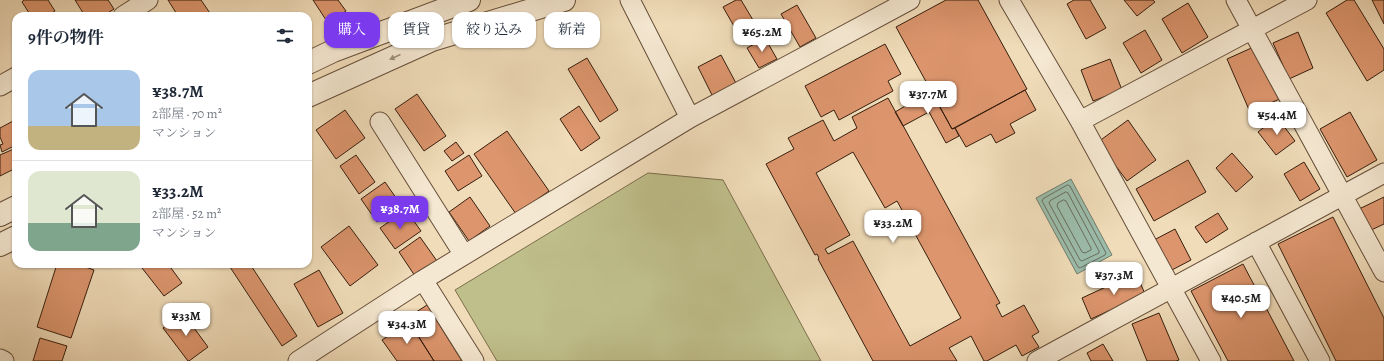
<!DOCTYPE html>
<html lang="ja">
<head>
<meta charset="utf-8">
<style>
	:root { --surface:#fff; --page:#f2f2f3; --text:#1f2937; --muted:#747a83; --line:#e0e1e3; --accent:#7c3aed }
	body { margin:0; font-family:Alegreya,"Noto Serif JP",serif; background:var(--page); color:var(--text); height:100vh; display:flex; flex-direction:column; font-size:15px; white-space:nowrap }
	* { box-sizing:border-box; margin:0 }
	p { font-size:13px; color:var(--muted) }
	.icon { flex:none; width:22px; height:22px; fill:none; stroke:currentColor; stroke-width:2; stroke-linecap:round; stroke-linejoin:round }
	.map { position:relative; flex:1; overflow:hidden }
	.details { position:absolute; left:12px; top:12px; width:300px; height:256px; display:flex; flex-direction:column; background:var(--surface); border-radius:12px; box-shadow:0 1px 3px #0004 }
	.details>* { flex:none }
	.banner { position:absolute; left:324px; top:12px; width:380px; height:36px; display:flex; gap:8px }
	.price { position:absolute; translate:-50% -34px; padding:0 9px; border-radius:8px; background:#fff; color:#222; font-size:13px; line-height:26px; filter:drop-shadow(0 1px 2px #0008) }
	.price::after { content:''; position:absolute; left:50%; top:24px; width:12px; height:9px; margin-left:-6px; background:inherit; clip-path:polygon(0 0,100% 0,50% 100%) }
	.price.on { background:var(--accent); color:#fff }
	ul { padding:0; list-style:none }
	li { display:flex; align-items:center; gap:12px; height:100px; padding:0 16px }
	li+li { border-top:1px solid var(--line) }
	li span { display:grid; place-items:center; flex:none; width:112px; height:80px; border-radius:12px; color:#555 }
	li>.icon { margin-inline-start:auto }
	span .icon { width:48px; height:48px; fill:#fffc; stroke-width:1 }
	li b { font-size:17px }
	h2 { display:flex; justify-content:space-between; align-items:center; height:48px; padding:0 16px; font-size:17px }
	.pill { padding:0 14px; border-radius:12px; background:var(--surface); box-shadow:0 1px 3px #0004; font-size:14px; line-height:36px }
	.pill.on { background:var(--accent); color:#fff }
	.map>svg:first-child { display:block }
	.green { fill:#bfbf8b; stroke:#7b6e4c }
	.water { fill:#9bbcaa; stroke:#737d6c }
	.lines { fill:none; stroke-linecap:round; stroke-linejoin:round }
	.shore { stroke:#696d5c; stroke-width:1 }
	.building { fill:#dc956d; stroke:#371e0e; fill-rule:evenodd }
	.minor-casing { stroke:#654e39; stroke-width:21 }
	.tertiary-casing { stroke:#654e39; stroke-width:24 }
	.minor { stroke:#f5e8d2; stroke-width:19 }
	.tertiary { stroke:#f5e8d2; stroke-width:22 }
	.oneway { fill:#a08d7a }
</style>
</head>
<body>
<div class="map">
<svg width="1384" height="361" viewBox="0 0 1384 361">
	<rect width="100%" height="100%" fill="#f0dcb9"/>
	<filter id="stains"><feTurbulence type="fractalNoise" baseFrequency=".005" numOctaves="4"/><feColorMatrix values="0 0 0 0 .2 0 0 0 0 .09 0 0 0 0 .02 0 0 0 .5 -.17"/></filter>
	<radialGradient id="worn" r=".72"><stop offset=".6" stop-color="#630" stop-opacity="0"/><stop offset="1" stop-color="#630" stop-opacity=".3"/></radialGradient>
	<path class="green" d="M648 173 723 180 821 361H497L455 290Z"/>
	<path class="water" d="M1071 179 1112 255 1077 274 1036 198Z"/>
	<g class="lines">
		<path class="shore" d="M1068 185 1070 186 1106 253 1105 255 1080 268 1078 267 1042 201 1043 199Z
			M1066 192 1068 193 1099 251V253L1082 261 1080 260 1049 203 1050 201Z
			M1064 200 1066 201 1091 248V250L1085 253 1082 252 1057 206 1058 203Z"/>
	</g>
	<path class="building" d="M24 0H48L55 11 47 16H31L22 2Z
		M75 0H108L114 9 103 16H85Z
		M168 0H201L212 16H178Z
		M313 0H338L346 11 328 23Z
		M736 0H741L756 25 739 35 723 7Z
		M946 0H978L1027 89 952 129 896 27Z
		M1074 0H1090L1106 28 1086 39 1067 4Z
		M1124 0H1153L1155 2 1137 16Z
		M1347 0H1354L1384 49V70L1367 81 1326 13Z
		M1372 0H1384V24Z
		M1188 3 1208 37 1182 53 1162 19Z
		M797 5 816 38 800 47 781 14Z
		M1145 30 1162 60 1141 73 1123 43Z
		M1298 32 1313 68 1289 79 1273 43Z
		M765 38 777 59 759 68 747 48Z
		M885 44 901 74 888 81 893 91 839 120 834 110 821 117 805 86Z
		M1258 45 1282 98 1250 112 1227 59Z
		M721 55 737 85 713 97 698 67Z
		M587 58 618 110 600 122 568 69Z
		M1110 59 1122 90 1093 101 1081 70Z
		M1025 90 1036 110 1010 124 1015 133 996 143 991 134 966 147 955 128Z
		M931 91 952 129 955 128 959 136 946 143 929 112 903 126 895 112Z
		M417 94 446 136 424 151 395 109Z
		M888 98 1000 303 996 305 1002 317 1024 305 1039 332 1032 336 1039 347 1022 356 1016 345 987 361H984L971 336 949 348 957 361H873L818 259 819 258 817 254 815 255 766 164 794 149 788 138 823 120 834 141 857 128 852 117ZM853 152 885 208 897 201 961 318 910 346 853 241 828 254 825 249 850 235 816 173Z
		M579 106 600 138 581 151 560 119Z
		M345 110 365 138 336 159 316 130Z
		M1350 112 1377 160 1347 177 1320 129Z
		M1277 117 1295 141 1276 155 1258 132Z
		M15 120 16 145 2 152 0 145 3 144 0 137V128Z
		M1128 120 1156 160 1127 181 1098 142Z
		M507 131 549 191 516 214 474 154Z
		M456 142 464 153 452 161 444 151Z
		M16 148V168L0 176V155Z
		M1232 153 1253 177 1236 192 1216 168Z
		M356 155 375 182 359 194 340 166Z
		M469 155 482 176 458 191 445 171Z
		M1188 160 1206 192 1154 221 1136 189Z
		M1304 162 1320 189 1300 201 1284 174Z
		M385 182 401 205 377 222 361 199Z
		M470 197 490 226 469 241 449 212Z
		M1384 197V224L1367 232 1357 210Z
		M406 210 421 231 395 249 380 228Z
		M1218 213 1228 229 1206 243 1195 227Z
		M1333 217 1384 318V361H1336L1278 244Z
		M349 226 378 265 350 286 321 247Z
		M1175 229 1191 260 1170 271 1154 240Z
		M420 237 437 261 415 276 399 252Z
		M57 264H77L94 270 71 338 37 327Z
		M147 264H168L182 283 164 296 142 268Z
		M228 264H250L297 336 282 346Z
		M1243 264 1294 361H1228L1191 291Z
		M319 270 343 313 318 327 294 284Z
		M1136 273 1145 294 1091 319 1082 298Z
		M427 305 462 361H434L407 318Z
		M183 313 208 347 189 361H188L163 328Z
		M1159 313 1179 360 1176 361H1147L1132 324Z
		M409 322 434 361H397L382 340Z
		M40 338 67 346 62 361H33Z
		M1103 344 1113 361H1091L1087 353Z"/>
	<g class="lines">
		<defs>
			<path id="minor" d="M630 0 690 118
				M1009 0 1080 121 1211 361
				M1236 0 1384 272
				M123 16 148 0
				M0 86 16 77
				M1080 121 1307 0
				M380 122 464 255
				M1256 242 1320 361
				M423 280 474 361
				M0 359 4 361
				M298 361 423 280 690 118 910 0
				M1037 361 1384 173"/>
			<path id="tertiary" d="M308 63 333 51 469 0
				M308 96 432 40 564 0
				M0 215 16 207
				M0 245 16 237"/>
		</defs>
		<use href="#minor" class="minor-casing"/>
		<use href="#tertiary" class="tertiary-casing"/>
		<use href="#minor" class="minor"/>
		<use href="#tertiary" class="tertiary"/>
	</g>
	<defs><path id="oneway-solid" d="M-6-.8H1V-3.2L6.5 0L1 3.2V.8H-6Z"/></defs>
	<use class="oneway" href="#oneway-solid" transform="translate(395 57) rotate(156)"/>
	<rect width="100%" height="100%" filter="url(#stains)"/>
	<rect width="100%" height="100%" fill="url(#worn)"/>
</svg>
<b class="price" style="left:762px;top:53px">¥65.2M</b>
<b class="price" style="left:928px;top:115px">¥37.7M</b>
<b class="price" style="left:1277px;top:136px">¥54.4M</b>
<b class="price on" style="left:400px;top:230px">¥38.7M</b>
<b class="price" style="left:893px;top:244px">¥33.2M</b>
<b class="price" style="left:1114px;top:296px">¥37.3M</b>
<b class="price" style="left:1241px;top:319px">¥40.5M</b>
<b class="price" style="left:186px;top:337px">¥33M</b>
<b class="price" style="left:407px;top:345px">¥34.3M</b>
<div class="banner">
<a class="pill on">購入</a>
<a class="pill">賃貸</a>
<a class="pill">絞り込み</a>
<a class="pill">新着</a>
</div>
<section class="details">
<h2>9件の物件<svg class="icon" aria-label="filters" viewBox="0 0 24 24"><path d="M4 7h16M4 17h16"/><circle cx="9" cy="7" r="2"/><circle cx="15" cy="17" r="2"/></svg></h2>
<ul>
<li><span style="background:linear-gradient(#a9c7e8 70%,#c2b280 0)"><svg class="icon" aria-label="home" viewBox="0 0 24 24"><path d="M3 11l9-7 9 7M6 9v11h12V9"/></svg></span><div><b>¥38.7M</b><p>2部屋 · 70 m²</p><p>マンション</p></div></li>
<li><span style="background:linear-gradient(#dfe7d0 65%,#7fa58c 0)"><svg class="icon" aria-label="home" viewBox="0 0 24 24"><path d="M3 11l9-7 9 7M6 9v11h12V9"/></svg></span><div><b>¥33.2M</b><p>2部屋 · 52 m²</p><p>マンション</p></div></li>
</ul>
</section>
</div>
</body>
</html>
